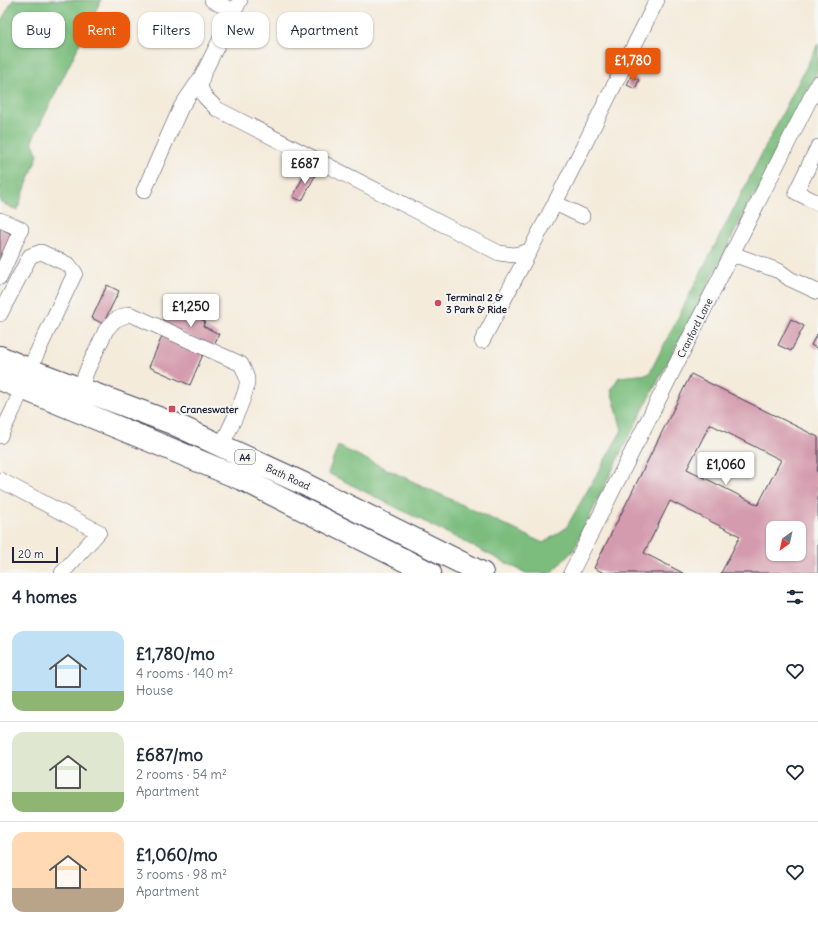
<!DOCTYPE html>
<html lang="en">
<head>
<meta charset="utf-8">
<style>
	:root { --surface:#fff; --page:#f6f6f7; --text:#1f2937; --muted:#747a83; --line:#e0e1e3; --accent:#ea580c }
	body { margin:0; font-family:Delius,sans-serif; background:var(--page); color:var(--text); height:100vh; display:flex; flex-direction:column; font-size:15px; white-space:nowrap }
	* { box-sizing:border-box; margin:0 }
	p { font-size:13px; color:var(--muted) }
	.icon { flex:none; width:22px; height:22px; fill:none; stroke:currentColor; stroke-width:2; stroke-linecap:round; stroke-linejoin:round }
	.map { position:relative; height:573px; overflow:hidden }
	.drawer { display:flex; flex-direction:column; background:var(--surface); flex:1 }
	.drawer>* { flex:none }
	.guide { position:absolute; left:12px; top:12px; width:400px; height:36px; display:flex; gap:8px }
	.needle { width:26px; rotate:213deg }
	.tools { position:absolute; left:766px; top:521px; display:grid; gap:8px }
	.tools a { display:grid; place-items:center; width:40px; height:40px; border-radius:8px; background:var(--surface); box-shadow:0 1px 3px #0004; font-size:20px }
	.scale { position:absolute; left:12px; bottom:10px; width:46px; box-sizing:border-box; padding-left:4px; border:2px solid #22223b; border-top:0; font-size:11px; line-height:14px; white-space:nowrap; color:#22223b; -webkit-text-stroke:3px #f6f6f2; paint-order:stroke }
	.price { position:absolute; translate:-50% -34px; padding:0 9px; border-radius:4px; background:#fff; color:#222; font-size:13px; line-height:26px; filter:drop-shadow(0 1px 2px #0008) }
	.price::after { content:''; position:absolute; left:50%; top:24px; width:12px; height:9px; margin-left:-6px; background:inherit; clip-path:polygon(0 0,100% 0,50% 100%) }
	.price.current { background:var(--accent); color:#fff }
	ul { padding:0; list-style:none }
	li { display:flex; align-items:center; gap:12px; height:100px; padding:0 12px }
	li+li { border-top:1px solid var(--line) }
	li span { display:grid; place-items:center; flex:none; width:112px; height:80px; border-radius:12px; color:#555 }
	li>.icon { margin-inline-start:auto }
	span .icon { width:48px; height:48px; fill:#fffc; stroke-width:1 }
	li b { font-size:17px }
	h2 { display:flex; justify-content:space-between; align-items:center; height:48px; padding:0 12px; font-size:17px }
	.pill { padding:0 14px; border-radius:12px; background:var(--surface); box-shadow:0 1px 3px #0004; font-size:14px; line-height:36px }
	.pill.current { background:var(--accent); color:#fff }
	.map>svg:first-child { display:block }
	.forest { fill:#7cbd7e; stroke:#4f705c }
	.building { fill:#d49bae; fill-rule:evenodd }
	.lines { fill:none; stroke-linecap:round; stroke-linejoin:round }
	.minor-casing { stroke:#424053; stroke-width:16 }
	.highway-casing { stroke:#424053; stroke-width:24 }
	.minor { stroke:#fff; stroke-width:15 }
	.highway { stroke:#fff; stroke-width:22 }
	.poi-dot { fill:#d1495b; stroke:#f6f6f2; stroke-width:1.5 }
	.labels { text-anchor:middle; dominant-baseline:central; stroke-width:4; stroke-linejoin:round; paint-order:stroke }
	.shield { fill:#f6f6f2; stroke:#626272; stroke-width:1 }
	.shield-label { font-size:9px; font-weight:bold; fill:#22223b }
	.poi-label { font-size:10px; font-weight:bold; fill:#22223b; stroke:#f6f6f2; text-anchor:start }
	.street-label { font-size:10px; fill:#22223b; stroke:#f6f6f2 }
</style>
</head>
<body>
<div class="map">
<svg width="818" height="573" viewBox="0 0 818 573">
	<rect width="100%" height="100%" fill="#f6f6f2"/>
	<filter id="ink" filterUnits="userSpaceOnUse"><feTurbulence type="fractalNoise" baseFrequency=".025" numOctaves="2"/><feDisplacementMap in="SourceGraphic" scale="8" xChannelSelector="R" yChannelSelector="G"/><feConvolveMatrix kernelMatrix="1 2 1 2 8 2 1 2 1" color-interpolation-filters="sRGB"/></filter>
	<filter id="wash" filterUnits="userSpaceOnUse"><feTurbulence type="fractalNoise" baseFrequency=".012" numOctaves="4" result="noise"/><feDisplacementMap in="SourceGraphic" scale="16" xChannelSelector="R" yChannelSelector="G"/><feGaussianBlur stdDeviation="0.9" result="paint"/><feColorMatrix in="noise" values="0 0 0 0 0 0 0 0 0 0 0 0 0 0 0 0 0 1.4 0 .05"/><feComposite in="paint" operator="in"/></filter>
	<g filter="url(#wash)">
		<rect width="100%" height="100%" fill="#f4ebdb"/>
		<path class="forest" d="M13 0H101L32 141 38 155 17 210 0 202V23Z
			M818 44V70L758 192 750 200 727 248 622 450 573 551 551 573H526L328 473 338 446 543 543 566 528 622 430 611 390 619 377 649 374Z"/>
		<g id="blocks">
			<path class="building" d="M631 76 639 80 635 89 627 85Z
				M307 169 316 174 302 201 293 197Z
				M0 228 15 236 0 266Z
				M107 285 119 291 103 324 92 318Z
				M168 311 183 318 186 312 205 321 203 326 219 334 213 347 162 324Z
				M791 319 804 326 791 351 778 345Z
				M163 334 204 352 190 385 149 367Z
				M817 334 818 335V349L811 345Z
				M691 374 818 437V466L816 471 818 472V573H721L740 536 670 501 644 553 683 573H604L594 568ZM710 424 781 460 758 505 687 469ZM773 528H799V554H773Z"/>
		</g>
	</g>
	<g filter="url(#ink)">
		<use href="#blocks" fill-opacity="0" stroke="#424053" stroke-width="1"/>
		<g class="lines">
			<defs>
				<path id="minor" d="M212 0 235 12
					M240 0 203 74 200 87 205 97 217 109 499 253 514 255 530 251
					M818 147 796 192 818 203
					M144 191 181 107 202 76
					M555 203 582 216
					M0 220 21 229 0 277
					M730 258 738 256 779 271 790 279 818 292
					M0 314 30 256 41 252 69 265 75 273 36 355 13 410 0 436
					M482 341 555 203 657 0
					M80 388 88 368 106 330 115 320 129 314 137 317 241 364C243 368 246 374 247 379 249 392 228 432 221 446
					M0 480 99 532 62 573
					M571 573 818 83"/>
				<path id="highway" d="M0 357 30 370 172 423 304 484 482 573
					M0 379 163 446 244 480 430 573"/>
			</defs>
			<use href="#minor" class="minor-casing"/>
			<use href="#highway" class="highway-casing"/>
			<use href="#minor" class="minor"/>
			<use href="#highway" class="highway"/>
		</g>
	</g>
	<g class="poi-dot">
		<circle cx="438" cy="303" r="4"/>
		<rect x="168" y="405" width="8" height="8" rx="2"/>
	</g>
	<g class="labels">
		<rect class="shield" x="235" y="450" width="20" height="14" rx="3"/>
		<g class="shield-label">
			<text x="245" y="457">A4</text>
		</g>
		<g class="poi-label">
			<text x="446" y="297">Terminal 2 &amp;<tspan x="446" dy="12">3 Park &amp; Ride</tspan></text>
			<text x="180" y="409">Craneswater</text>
		</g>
		<g class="street-label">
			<text transform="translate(695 328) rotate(-63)">Cranford Lane</text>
			<text transform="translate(288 477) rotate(25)">Bath Road</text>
		</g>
	</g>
</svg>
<div class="tools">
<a><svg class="needle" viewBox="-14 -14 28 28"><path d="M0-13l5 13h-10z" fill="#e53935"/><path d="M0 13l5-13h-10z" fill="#747a83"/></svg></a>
</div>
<div class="scale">20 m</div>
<b class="price current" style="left:633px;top:82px">£1,780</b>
<b class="price" style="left:305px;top:185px">£687</b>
<b class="price" style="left:191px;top:328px">£1,250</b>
<b class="price" style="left:726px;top:486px">£1,060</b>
<div class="guide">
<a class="pill">Buy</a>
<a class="pill current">Rent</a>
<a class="pill">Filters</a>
<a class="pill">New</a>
<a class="pill">Apartment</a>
</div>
</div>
<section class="drawer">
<h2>4 homes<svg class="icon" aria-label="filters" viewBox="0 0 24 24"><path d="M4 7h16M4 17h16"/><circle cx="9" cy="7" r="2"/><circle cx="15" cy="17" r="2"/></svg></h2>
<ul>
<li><span style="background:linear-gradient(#bfe0f5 75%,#8fb573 0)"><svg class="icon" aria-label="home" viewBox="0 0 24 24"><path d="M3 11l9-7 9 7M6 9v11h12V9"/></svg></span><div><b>£1,780/mo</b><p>4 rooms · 140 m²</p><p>House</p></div><svg class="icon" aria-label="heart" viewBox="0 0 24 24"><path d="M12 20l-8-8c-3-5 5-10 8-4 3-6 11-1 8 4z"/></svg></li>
<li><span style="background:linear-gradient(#dfe7d0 75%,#8fb573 0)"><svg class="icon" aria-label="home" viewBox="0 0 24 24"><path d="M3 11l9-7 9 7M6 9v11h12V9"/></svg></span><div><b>£687/mo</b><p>2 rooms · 54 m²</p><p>Apartment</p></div><svg class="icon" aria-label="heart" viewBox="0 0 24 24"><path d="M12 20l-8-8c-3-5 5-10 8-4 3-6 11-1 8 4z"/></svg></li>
<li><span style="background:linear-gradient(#ffd9b3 70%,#b9a48a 0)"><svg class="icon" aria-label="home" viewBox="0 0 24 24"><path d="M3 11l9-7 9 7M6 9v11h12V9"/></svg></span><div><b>£1,060/mo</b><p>3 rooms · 98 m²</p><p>Apartment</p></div><svg class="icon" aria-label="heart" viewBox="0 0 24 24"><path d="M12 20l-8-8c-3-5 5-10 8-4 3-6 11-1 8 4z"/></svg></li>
</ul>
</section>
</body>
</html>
